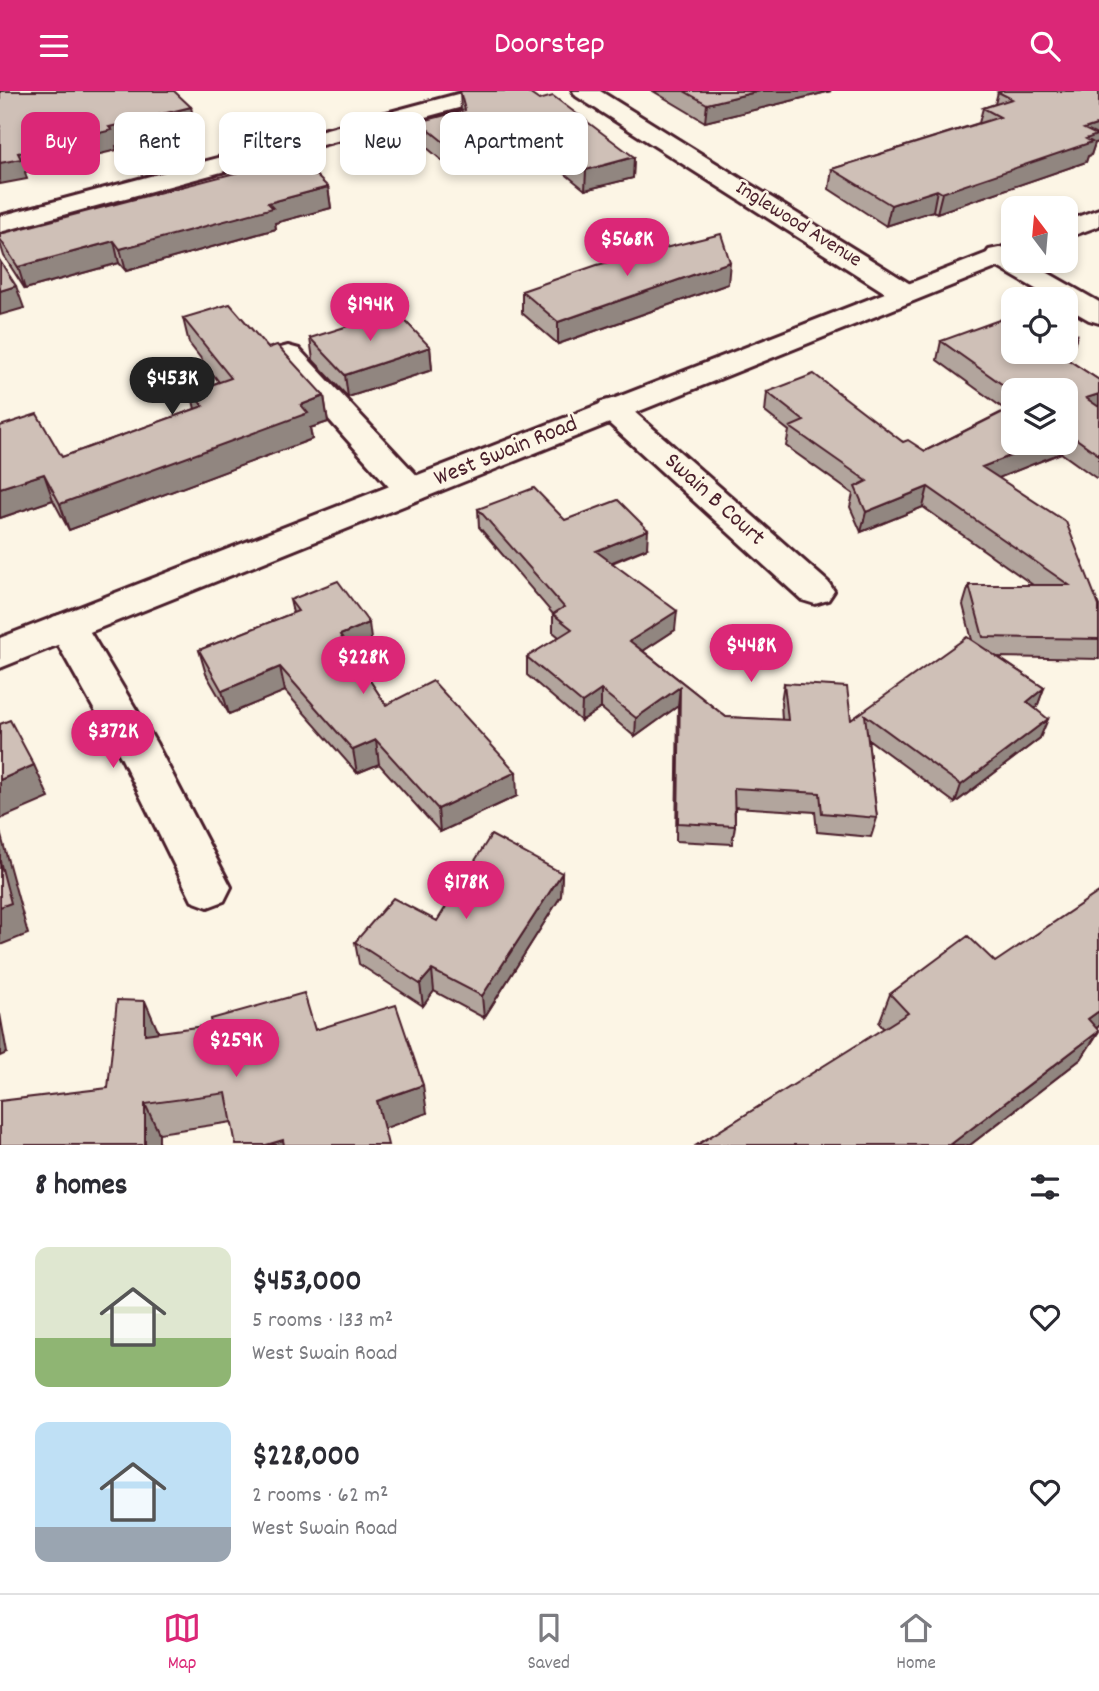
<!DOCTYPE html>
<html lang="en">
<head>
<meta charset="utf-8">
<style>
	:root { --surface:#fff; --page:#f7f7f7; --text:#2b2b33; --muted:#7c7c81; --line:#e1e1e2; --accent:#db2777 }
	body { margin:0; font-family:Dekko,sans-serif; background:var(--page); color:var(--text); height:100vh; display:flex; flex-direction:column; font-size:26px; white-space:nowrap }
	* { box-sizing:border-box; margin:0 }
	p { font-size:23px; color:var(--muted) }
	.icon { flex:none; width:38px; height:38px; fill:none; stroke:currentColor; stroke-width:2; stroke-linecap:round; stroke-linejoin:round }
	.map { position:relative; height:1054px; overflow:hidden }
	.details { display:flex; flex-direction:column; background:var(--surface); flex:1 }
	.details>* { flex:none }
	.guide { position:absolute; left:21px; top:21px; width:700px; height:63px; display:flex; gap:14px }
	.needle { width:46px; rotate:344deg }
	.tools { position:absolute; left:1001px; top:105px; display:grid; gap:14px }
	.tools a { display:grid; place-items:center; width:77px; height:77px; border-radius:14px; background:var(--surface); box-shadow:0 4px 10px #0003; font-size:35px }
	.price { position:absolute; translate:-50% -60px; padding:0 16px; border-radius:24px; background:var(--accent); color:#fff; font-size:23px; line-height:46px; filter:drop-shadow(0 2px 4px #0008) }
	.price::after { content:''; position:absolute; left:50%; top:42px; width:21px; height:16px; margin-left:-10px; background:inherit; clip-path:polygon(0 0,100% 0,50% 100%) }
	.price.selected { background:#222; color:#fff }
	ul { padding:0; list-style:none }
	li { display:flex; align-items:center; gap:21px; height:175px; padding:0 35px }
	li span { display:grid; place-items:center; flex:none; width:196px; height:140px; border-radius:14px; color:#555 }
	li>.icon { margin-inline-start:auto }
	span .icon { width:84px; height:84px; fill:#fffc; stroke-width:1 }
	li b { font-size:30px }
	h2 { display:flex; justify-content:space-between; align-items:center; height:84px; padding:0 35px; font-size:30px }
	.tag { padding:0 24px; border-radius:14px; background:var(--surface); box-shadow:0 4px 10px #0003; font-size:24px; line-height:63px }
	.tag.selected { background:var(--accent); color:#fff }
	header { display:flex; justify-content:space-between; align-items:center; height:91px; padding:0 35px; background:var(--accent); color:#fff; font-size:32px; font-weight:600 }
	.menu { display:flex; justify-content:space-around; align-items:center; height:98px; border-top:2px solid var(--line); background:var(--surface); font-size:19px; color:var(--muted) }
	.menu a { display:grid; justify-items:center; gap:4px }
	.menu .selected { color:var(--accent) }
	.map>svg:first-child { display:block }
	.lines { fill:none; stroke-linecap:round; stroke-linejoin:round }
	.minor-casing { stroke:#4a1f2b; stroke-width:6 }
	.major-casing { stroke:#4a1f2b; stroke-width:6 }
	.minor { fill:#fcf5e5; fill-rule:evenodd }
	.major { fill:#fcf5e5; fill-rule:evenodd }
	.wall { fill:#b2a59d; stroke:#4a1f2b; stroke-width:2; fill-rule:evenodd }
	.shaded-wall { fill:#918680; stroke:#4a1f2b; stroke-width:2 }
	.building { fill:#cfc0b7; stroke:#4a1f2b; stroke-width:2 }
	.labels { text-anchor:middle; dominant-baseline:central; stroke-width:5; stroke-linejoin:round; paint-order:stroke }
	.far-street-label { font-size:21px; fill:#4a1f2b; stroke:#fcf5e5 }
	.street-label { font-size:24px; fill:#4a1f2b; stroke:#fcf5e5 }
</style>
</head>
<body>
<header><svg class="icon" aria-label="menu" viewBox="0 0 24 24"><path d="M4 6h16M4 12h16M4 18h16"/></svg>Doorstep<svg class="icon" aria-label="search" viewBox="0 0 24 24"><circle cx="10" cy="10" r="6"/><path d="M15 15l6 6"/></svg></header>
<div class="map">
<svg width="1099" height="1054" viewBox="0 0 1099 1054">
	<rect width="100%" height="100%" fill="#fcf5e5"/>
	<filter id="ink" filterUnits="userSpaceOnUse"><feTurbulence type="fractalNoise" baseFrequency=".0143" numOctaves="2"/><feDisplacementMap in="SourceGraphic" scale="14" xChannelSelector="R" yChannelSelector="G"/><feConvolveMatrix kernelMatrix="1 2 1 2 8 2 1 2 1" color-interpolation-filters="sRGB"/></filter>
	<g filter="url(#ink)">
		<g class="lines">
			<defs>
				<path id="minor" d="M469 0H506L503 5 0 141V125Z
					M573 0H600L915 196 919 202 915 208 905 211 895 208 576 5Z
					M999 157 1013 162V170H1027L1099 211V232L1089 229 1066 216V208H1053L989 171 985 165 989 159Z
					M288 255 299 258 423 391 428 399 423 407 411 410 399 407 277 270 273 264 277 258Z
					M612 308 623 311 828 491 834 500 828 509 815 513 802 509 601 325 596 318 601 311Z
					M67 522 81 526 156 652 231 796 224 810 208 816 192 810 122 668 48 536 53 526Z"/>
				<path id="major" d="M1099 118V135L1066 147V130Z
					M1013 152V170L0 577V547Z"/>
			</defs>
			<use href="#minor" class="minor-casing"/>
			<use href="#major" class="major-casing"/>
			<use href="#minor" class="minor"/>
			<use href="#major" class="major"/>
		</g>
		<path class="wall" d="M460 0 539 9 634 66 633 87 585 99 537 60 457 82 420 51 419 31 461 20Z
			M653 0H831L705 31Z
			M1099 0V51L1095 52 1091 64 1088 65 1086 71 937 122 933 120 886 135 829 98 832 78 979 32 983 17 995 13 998 1Z
			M328 96 331 117 275 132 276 138 126 180 119 172 25 198 4 165 0 152V143Z
			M728 193 558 253 522 222V200Z
			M183 227 268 257 324 305 328 331 310 337 312 348 69 439 53 409 0 427 62 366 195 318 191 301 219 291 189 252Z
			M1077 244 1071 263 1064 266 1099 289V386L1096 387 1061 362 998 387 1099 515V568L998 566 1044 597 1037 616 1035 617 1040 647 955 712 868 648 877 727 871 746 817 741 815 721 735 716V735L732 753 676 750 678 615 635 646 601 617 581 630 527 584V566L559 546 553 541V523L479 436 478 418 565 429 647 457 612 472 675 539 643 560 726 626 782 629 781 611 784 592 851 629 972 549 963 514 969 494H1033L923 416 861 441 850 416 853 403 786 355 789 340 765 321 767 301 903 351 925 360 1004 320V318L937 269 941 250ZM1013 299H1066V352H1013Z
			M310 247 430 256 432 279 348 306 313 269Z
			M290 509 372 556 353 564 386 614 517 705 440 741 379 673 357 682 285 600 229 623 206 583 199 559 293 522Z
			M562 782 561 805 484 927 434 900 423 915 359 873 355 851 437 830Z
			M995 871 1099 935 1096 937 1099 940 1081 968 970 1054H697L884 938 879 932 890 903Z
			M315 939 427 1022 384 1037 232 1031 159 1042V1054H0L108 997 158 940V942Z"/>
		<path class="shaded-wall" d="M760 0H831L705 31 707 13Z
			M191 16 195 35 116 55 117 59 25 81 27 88 0 93V72L18 62 109 36Z
			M1099 33V51L1095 52 1091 64 1088 65 1086 71 937 122 942 102 1084 38Z
			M537 40V60L457 82 456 61Z
			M634 66 633 87 585 99 586 79Z
			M328 96 331 117 275 132 276 138 126 180 120 158 268 112Z
			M937 99 933 120 886 135 891 114Z
			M114 150 119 172 25 198 18 176Z
			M730 171 728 193 558 253V231Z
			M16 195 24 217 0 224V200Z
			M1077 244 1071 263 1042 274 1046 261H1066V248Z
			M430 256 432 279 348 306 345 284Z
			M1099 303V319L1086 307Z
			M324 305 328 331 310 337 312 348 69 439 60 413 301 314Z
			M1043 352H1065L1061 362 976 396 982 376Z
			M44 383 53 409 0 427V397Z
			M928 396 923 416 861 441 866 421Z
			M648 439 647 457 595 478 596 460Z
			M677 520 675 539 629 569 630 550Z
			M369 532 372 556 344 568 340 544Z
			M280 576 285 600 229 623 222 600Z
			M680 596 678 615 635 646 636 627Z
			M1044 597 1037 616 1020 629 1027 611Z
			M601 599V617L581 630 582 612Z
			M1048 628 1040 647 955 712 961 694Z
			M376 649 379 673 357 682 353 659Z
			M34 674 49 707 0 728V689Z
			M516 681 517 705 440 741 438 718Z
			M0 741 28 843 0 854Z
			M562 782 561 805 484 927 482 905Z
			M432 879 434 900 423 915 420 893Z
			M145 910 158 940 159 973 145 943Z
			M1099 920V935L1071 957 1088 928Z
			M0 923 7 962 0 965Z
			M1099 940 1081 968 970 1054H950Z
			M423 994 427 1022 383 1038 377 1010Z
			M145 1013 159 1042V1054H145Z
			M283 1049 285 1054H266Z"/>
		<path class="building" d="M0 0H174L191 16 109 36 112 39 18 62 21 68 0 72Z
			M460 0H526L539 9 553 5 634 66 586 79 537 40 456 61 419 31 465 19Z
			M684 0H760L707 13Z
			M1002 0H1099V33L1084 38 1097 44 1086 48 1092 51 942 102 937 99 891 114 832 78 1000 26 983 17 1012 8 998 1Z
			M297 66 328 96 268 112 273 117 120 158 114 150 18 176 0 148V143Z
			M721 143 730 171 558 231 522 200 597 174Z
			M0 170 16 195 0 200Z
			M230 213 268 257 277 254 324 305 301 314 308 322 60 413 44 383 0 397V335L37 323 62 366 203 315 191 301 231 287 183 227Z
			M396 220 430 256 345 284 310 247Z
			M1013 224V261H1056L1099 289V303L1086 307 1099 316V364L1068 342 1066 343V299H1013V301L941 250Z
			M1066 237 1077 244 1066 248Z
			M814 283 903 351 908 349 925 360 1009 318 1005 315 1013 312V352H1043L982 376 1066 431 1099 515V548L983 546 969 494H1069L928 396 866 421 855 396 867 390 790 336 804 330 767 301Z
			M534 397 565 429 618 409 648 439 596 460 677 520 630 550 726 626 788 629 784 592 847 596 851 629 967 546 1044 597 1027 611 1048 628 961 694 865 624 877 727 822 722 820 702 734 697 735 735 678 732 680 596 636 627 601 599 582 612 527 566 572 538 553 523 564 516 478 418Z
			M338 490 369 532 340 544 386 614 433 590 516 681 438 718 376 649 353 659 280 576 222 600 199 559 298 520 290 509Z
			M10 629 34 674 0 689V633Z
			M491 744 562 782 482 905 432 879 420 893 355 851 393 807 437 830Z
			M0 770 11 812 0 816Z
			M1099 801V920L1088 928 1099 940 950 1054H697L908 922 890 903 968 845 995 871Z
			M304 902 315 939 396 914 423 994 377 1010 388 1054H284L283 1049 266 1054H236L226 1002 145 1013V1054H0V1010L108 997 117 909 145 910V943L212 934 211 928Z"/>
	</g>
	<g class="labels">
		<g class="far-street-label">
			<text transform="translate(798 134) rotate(32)">Inglewood Avenue</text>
		</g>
		<g class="street-label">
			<text transform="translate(506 361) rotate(-22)">West Swain Road</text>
			<text transform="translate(714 409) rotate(42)">Swain B Court</text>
		</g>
	</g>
</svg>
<div class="tools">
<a><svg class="needle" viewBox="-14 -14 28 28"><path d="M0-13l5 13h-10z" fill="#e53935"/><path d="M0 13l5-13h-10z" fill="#7c7c81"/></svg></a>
<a><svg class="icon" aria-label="locate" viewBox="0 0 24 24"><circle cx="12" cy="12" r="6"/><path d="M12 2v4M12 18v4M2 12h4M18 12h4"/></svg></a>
<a><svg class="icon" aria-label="layers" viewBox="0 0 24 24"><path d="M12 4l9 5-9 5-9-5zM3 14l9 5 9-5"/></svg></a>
</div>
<b class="price" style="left:627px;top:187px">$568K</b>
<b class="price" style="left:370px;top:252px">$194K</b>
<b class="price selected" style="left:172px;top:326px">$453K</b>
<b class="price" style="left:751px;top:593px">$448K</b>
<b class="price" style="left:363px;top:605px">$228K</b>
<b class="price" style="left:113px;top:679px">$372K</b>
<b class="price" style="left:466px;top:830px">$178K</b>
<b class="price" style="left:236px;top:988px">$259K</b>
<div class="guide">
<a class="tag selected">Buy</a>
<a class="tag">Rent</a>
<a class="tag">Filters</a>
<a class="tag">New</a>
<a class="tag">Apartment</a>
</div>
</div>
<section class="details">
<h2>8 homes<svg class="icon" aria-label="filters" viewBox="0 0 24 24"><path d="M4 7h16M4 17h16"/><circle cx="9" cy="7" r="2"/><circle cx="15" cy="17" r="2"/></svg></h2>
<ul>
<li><span style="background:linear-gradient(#dfe7d0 65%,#8fb573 0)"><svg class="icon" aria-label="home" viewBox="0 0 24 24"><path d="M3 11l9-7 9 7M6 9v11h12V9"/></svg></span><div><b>$453,000</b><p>5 rooms · 133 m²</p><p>West Swain Road</p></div><svg class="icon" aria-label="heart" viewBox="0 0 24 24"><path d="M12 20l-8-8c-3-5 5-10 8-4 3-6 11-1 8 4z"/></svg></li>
<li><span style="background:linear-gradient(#bfe0f5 75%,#9aa5b1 0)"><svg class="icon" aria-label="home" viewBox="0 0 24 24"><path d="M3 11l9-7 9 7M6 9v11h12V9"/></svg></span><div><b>$228,000</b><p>2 rooms · 62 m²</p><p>West Swain Road</p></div><svg class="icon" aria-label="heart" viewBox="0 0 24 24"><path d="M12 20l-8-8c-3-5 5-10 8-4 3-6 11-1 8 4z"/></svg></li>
</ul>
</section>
<nav class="menu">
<a class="selected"><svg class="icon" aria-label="map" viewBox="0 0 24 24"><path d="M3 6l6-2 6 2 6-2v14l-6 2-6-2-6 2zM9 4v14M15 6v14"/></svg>Map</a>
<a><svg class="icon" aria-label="saved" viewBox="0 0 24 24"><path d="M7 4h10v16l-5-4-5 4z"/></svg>Saved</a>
<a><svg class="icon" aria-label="home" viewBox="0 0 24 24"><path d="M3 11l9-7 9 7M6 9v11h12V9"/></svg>Home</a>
</nav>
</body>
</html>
